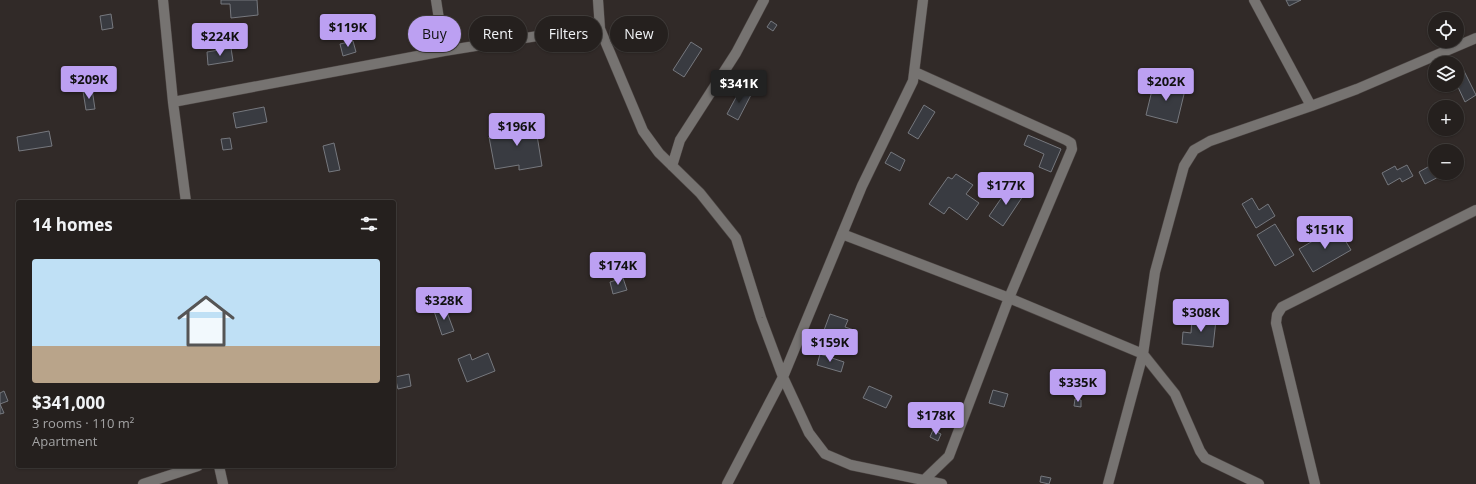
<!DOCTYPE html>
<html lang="en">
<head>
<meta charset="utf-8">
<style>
	:root { --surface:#25201e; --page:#312d2b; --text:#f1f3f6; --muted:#a3a3a4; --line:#423e3c; --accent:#bca0f2 }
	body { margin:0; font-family:"Open Sans",sans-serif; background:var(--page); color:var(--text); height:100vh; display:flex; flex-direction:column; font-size:15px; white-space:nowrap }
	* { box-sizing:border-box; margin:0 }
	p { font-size:13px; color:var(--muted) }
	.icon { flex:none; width:22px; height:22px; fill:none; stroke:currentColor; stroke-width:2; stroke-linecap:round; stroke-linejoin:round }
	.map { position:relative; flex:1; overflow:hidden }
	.panel { position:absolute; left:16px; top:200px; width:380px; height:268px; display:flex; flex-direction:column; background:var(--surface); border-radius:4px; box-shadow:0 1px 3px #0004,0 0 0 1px var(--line) }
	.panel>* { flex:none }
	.banner { position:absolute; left:408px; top:16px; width:380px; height:36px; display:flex; gap:8px }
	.tools { position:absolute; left:1428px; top:12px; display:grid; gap:8px }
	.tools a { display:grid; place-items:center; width:36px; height:36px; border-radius:50%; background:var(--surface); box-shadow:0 1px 3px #0004,0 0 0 1px var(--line); font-size:20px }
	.price { position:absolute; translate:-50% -34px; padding:0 9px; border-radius:4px; background:var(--accent); color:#111; font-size:13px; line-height:26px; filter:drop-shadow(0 1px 2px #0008) }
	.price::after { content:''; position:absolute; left:50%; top:24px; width:12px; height:9px; margin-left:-6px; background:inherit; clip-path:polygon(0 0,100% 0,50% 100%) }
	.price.current { background:#222; color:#fff }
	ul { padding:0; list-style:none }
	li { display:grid; align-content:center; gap:8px; height:212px; padding:0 16px }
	li span { display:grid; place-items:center; height:124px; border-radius:4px; color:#555 }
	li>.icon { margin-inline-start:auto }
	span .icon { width:72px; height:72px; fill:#fffc; stroke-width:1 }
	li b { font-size:17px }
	h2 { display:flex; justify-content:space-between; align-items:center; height:48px; padding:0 16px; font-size:17px }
	.pill { padding:0 14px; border-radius:18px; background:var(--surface); box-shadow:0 1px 3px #0004,0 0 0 1px var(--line); font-size:14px; line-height:36px }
	.pill.current { background:var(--accent); color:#111 }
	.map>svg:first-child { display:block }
	.building { fill:#393b41; stroke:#76787e }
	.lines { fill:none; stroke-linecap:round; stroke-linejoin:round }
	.minor-casing { stroke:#4c4543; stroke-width:11 }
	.minor { stroke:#767371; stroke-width:10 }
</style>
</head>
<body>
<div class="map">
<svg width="1476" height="484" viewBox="0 0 1476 484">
	<rect width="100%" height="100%" fill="#312a28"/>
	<path class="building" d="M221 0H257L258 15 231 18 230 4H221Z
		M1286 0H1301L1289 6Z
		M111 14 113 28 102 30 100 16Z
		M771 21 777 25 773 31 767 27Z
		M353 41 356 52 343 56 340 44Z
		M691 42 702 49 684 77 673 70Z
		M231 48 233 61 208 65 207 52Z
		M1463 69 1476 95 1465 102 1457 85V71Z
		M1154 82 1185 90 1177 123 1146 115Z
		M741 88 752 93 738 120 727 114Z
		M92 89 95 109 86 110 83 91Z
		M924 105 935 112 918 139 908 133Z
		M264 107 267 122 236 128 233 113Z
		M534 117 542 166 519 170V165L495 169 489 137 508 134 507 129 515 127 514 121Z
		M49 131 52 146 19 151 17 137Z
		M1028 135 1061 149 1051 172 1039 167 1044 154 1024 145Z
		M230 138 232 149 223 150 221 139Z
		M334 143 340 170 329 172 323 146Z
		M891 152 905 160 900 171 885 163Z
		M1435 163V173H1446L1425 184 1419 172Z
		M1407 165 1413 176 1402 182 1400 178 1388 185 1382 173 1395 166 1397 170Z
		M956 174 973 185 966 194 979 203 967 220 949 207 944 214 929 204 948 177 952 179Z
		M1009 187 1023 196 1003 226 989 216Z
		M1252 198 1259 210 1268 204 1275 216 1256 228 1242 204Z
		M1275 224 1294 255 1275 266 1257 235Z
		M1337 227 1351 250 1313 272 1299 249Z
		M623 278 627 290 613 294 610 282Z
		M445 307 454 331 442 335 434 311Z
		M830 314 848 320 845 327 854 330 849 345 844 343 842 349 820 341Z
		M1192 319 1216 320 1213 347 1182 344 1183 332 1191 333Z
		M488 353 495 371 467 382 458 359 470 354 472 360Z
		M820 354 844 362 841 372 817 365Z
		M409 374 411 386 398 389 395 377Z
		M869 386 892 396 886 408 863 398Z
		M993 390 1008 394 1004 407 989 403Z
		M4 391 8 401 0 404 4 413 0 414V393Z
		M1075 399 1081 400V407L1074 406Z
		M933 430 941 434 938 441 930 437Z
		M1041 476 1051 478 1049 484 1040 482Z"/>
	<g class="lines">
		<defs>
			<path id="minor" d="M163 0 173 102 186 202
				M436 0 444 51
				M598 0 600 29 643 131 659 153 700 193 736 238 761 318 783 377 809 433 825 454 851 465 942 484
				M1254 0 1311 106 1357 89 1476 38
				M915 72 1066 140 1071 143 1072 149 1009 298 949 456 924 480 927 484
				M173 102 444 51 575 30 600 29
				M672 166 680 140 736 53 764 0
				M842 234 1009 298 1143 354 1175 394 1200 451 1205 458 1259 484
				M219 466 223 484
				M143 484 198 466
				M727 484 783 377 862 186 913 81 923 0
				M1108 484 1143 354 1155 272 1184 166 1194 150 1210 141 1311 106
				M1315 484 1276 323 1277 315 1282 307 1476 210"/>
		</defs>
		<use href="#minor" class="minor-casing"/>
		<use href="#minor" class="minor"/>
	</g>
</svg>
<div class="tools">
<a><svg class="icon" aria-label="locate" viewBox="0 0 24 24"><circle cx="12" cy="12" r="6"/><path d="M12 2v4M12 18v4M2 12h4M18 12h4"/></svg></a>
<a><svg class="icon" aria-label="layers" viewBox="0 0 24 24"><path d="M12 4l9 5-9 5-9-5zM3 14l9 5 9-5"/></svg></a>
<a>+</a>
<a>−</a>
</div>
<b class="price" style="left:348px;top:48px">$119K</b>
<b class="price" style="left:220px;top:57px">$224K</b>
<b class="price" style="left:89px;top:100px">$209K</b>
<b class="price" style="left:1166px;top:102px">$202K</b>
<b class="price current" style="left:739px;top:104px">$341K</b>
<b class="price" style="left:517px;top:147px">$196K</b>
<b class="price" style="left:1006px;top:206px">$177K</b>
<b class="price" style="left:1325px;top:250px">$151K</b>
<b class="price" style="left:618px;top:286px">$174K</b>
<b class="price" style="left:444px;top:321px">$328K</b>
<b class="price" style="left:1201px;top:333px">$308K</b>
<b class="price" style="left:830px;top:363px">$159K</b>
<b class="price" style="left:1078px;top:403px">$335K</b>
<b class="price" style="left:936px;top:436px">$178K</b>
<div class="banner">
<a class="pill current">Buy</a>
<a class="pill">Rent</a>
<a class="pill">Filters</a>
<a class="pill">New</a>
</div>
<section class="panel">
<h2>14 homes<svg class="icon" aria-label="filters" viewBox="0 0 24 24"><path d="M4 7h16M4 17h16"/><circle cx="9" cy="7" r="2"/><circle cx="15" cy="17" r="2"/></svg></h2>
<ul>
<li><span style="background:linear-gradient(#bfe0f5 70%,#b9a48a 0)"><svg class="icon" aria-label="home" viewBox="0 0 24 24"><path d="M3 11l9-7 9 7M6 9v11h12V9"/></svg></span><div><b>$341,000</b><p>3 rooms · 110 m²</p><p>Apartment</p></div></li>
</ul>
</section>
</div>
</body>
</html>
